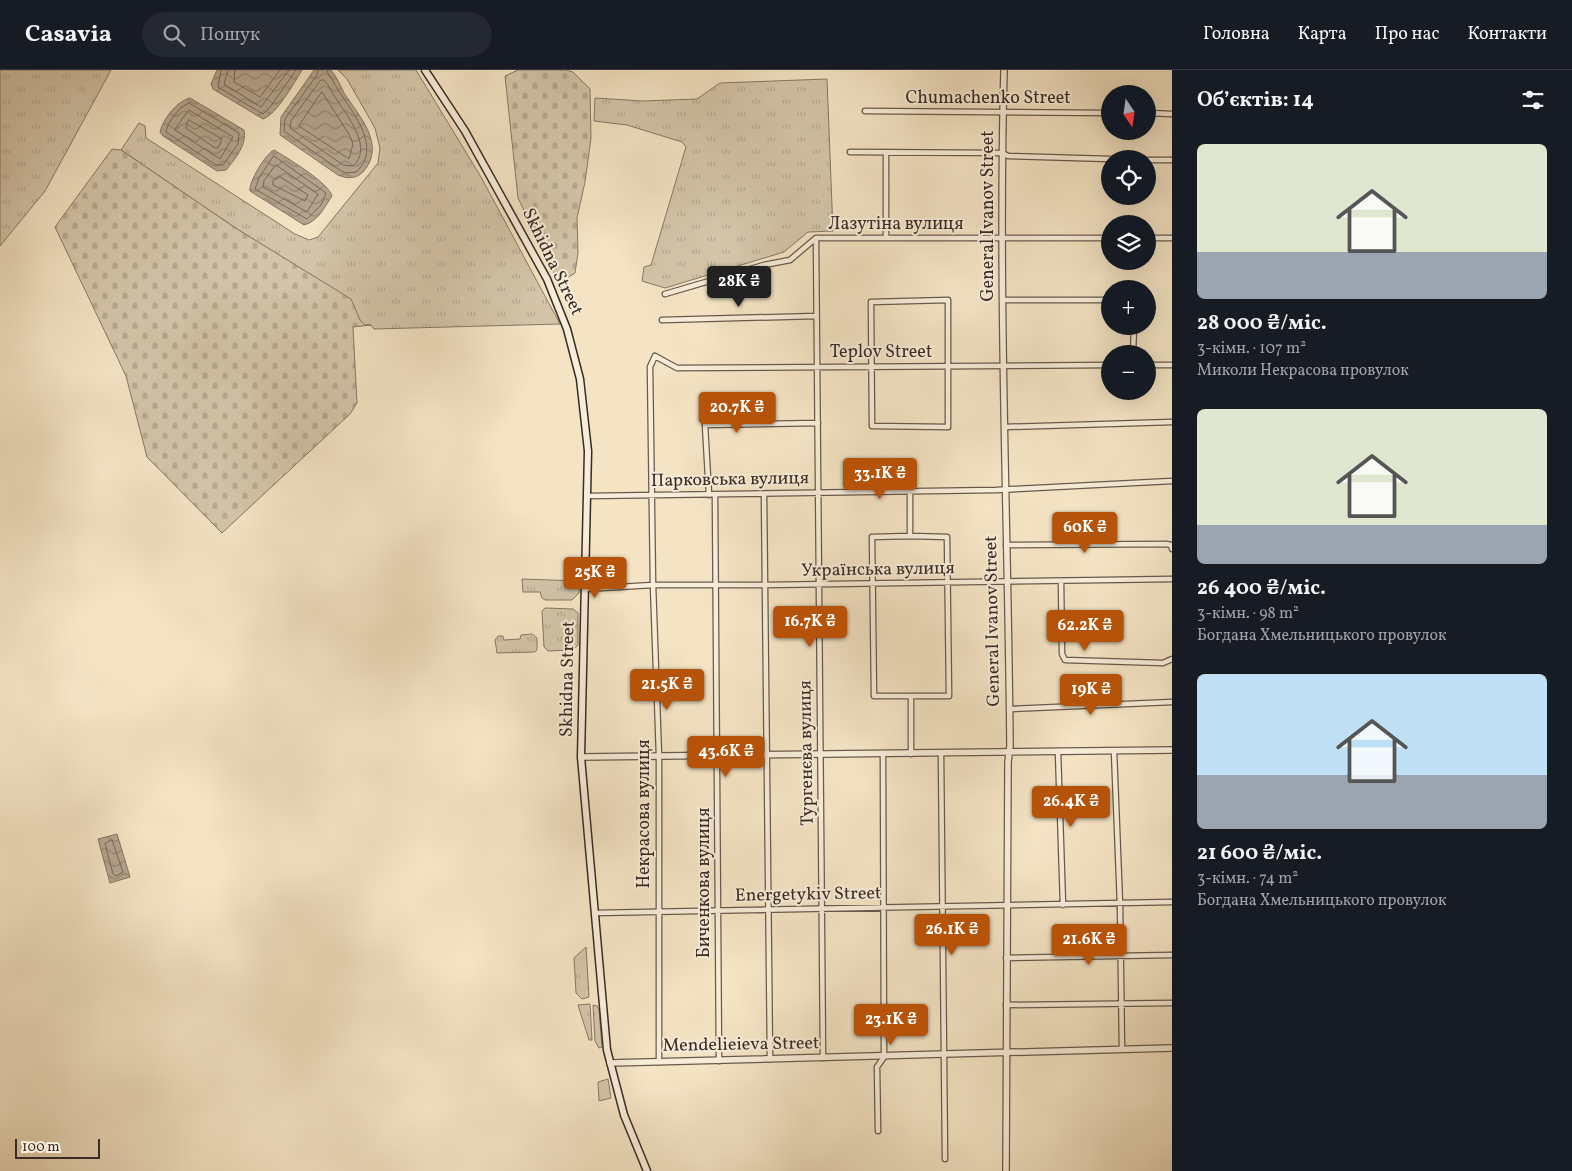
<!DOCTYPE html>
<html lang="uk">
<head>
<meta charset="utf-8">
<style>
	:root { --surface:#171b24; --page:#242831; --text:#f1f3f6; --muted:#9ea1a6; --line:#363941; --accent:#b45309 }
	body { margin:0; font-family:Vollkorn,serif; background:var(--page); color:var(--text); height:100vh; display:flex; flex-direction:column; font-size:19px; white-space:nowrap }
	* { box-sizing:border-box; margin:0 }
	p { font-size:16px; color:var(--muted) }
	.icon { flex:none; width:28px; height:28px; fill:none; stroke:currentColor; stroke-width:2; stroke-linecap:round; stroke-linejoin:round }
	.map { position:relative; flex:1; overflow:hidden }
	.sheet { display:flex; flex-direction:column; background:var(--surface); width:400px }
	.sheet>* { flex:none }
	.needle { width:32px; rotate:167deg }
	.buttons { position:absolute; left:1101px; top:15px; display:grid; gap:10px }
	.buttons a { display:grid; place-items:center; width:55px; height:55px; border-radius:50%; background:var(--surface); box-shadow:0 5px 20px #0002; font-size:25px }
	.scale { position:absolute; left:15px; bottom:12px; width:85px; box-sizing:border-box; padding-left:5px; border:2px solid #3a2c24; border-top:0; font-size:14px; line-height:18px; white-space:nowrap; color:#3a2c24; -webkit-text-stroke:4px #f8edd9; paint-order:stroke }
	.price { position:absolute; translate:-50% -42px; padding:0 11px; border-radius:5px; background:var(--accent); color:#fff; font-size:16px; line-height:32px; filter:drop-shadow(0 1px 2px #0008) }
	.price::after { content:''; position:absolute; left:50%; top:30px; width:15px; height:11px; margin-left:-8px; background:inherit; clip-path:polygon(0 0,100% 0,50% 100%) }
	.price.active { background:#222; color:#fff }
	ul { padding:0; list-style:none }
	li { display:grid; align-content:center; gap:10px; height:265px; padding:0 25px }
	li span { display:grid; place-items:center; height:155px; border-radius:8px; color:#555 }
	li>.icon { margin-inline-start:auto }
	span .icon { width:90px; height:90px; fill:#fffc; stroke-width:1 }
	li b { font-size:21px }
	h2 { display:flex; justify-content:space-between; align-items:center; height:60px; padding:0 25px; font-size:21px }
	header { display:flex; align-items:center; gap:30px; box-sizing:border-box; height:70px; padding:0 25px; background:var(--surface); border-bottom:1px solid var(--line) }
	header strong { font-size:24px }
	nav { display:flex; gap:28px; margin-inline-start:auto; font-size:18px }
	.search { width:350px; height:45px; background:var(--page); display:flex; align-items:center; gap:12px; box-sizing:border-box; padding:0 18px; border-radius:28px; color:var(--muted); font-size:19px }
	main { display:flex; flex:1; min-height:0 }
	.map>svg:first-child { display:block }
	.grass { fill:url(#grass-tufts); stroke:#877866 }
	.cemetery { fill:url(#cemetery-stones); stroke:#877866 }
	.water { fill:url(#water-waves); stroke:#847564 }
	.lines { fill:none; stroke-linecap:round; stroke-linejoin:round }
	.shore { stroke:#786859; stroke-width:1 }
	.minor-casing { stroke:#685a4c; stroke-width:7 }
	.tertiary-casing { stroke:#685a4c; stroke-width:8 }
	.secondary-casing { stroke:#3a2c24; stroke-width:9 }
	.minor { stroke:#f8edd9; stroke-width:4.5 }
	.tertiary { stroke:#f8edd9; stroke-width:5.5 }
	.secondary { stroke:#f8edd9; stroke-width:6 }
	.labels { text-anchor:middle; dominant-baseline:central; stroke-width:4; stroke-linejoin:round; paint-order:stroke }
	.street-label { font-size:18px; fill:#3a2c24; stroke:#f8edd9 }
</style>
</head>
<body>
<header>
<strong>Casavia</strong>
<div class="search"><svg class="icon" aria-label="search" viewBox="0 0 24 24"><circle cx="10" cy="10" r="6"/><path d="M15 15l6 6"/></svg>Пошук</div>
<nav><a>Головна</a><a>Карта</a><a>Про нас</a><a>Контакти</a></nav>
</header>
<main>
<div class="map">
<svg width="1172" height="1101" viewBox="0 0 1172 1101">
	<defs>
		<pattern id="grass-tufts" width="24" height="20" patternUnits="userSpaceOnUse" patternTransform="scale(1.25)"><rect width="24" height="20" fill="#d4c5a9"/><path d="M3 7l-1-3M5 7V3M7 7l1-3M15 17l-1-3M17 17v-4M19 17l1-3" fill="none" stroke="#b7a991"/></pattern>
		<pattern id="cemetery-stones" width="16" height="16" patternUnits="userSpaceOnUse" patternTransform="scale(1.25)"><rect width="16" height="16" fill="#d4c5a9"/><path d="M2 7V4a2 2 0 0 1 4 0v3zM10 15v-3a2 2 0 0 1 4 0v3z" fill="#b7a991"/></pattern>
		<pattern id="water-waves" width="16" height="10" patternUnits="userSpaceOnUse" patternTransform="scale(1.25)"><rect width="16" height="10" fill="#b5a58e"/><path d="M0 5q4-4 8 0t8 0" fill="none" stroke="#948774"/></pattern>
	</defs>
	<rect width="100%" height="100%" fill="#f4e4c4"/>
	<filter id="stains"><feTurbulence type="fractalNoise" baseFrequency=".004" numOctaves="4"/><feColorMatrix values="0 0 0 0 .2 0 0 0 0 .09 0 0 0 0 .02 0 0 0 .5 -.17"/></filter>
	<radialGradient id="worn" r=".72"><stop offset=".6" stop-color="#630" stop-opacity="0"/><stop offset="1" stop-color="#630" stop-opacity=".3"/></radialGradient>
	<path class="grass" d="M0 0H111L45 121 0 176Z
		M338 0H416L481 107 560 254 374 259 371 255H365L360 250 350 229 237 159 121 80 139 53 145 56 146 68 295 164 309 170 318 167 378 93 380 78 375 58 347 9Z
		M827 9 833 161 808 162 784 182 665 218 642 211 644 197 651 195 686 77 682 72 627 55 594 51 595 28 643 31 697 29 720 13Z
		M522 509 580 511 579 523 572 530H545L542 528 540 522H523Z
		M545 538 573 539 578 543V575L573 580 548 581 544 577 542 541Z
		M532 564 537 568V580L535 582 497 583 495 570 498 566H503L504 570 520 569 521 565Z
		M586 877 589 927 582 929 576 923 574 888Z
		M590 934 592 970H589L578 935Z
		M593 935 597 936 599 940 602 977 599 978 595 971Z
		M608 1009 611 1028 599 1031 598 1012Z"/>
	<path class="cemetery" d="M518 0H566L573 2 590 19 591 68 585 112 577 148 578 183 575 203 562 211 556 208 518 128 505 6Z
		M112 79 121 80 237 159 351 229 360 250 365 255H371L353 257 357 333 350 344 222 463 147 387 126 306 55 157Z"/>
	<path class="water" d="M217 0H302C294 13 277 44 263 49L213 19 211 14Z
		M314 0H331C337 7 340 15 344 23 359 46 387 75 363 102 356 109 347 109 338 105L280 65 281 47Z
		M190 28 244 60C247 75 235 89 226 100L217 101 163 66 160 62C163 49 177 31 190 28Z
		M274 80C287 88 328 112 332 126 325 136 318 152 304 155L250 121C248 113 266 83 274 80Z
		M117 764 130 807 110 813 98 769Z"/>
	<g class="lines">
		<path class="shore" d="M221 0 218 17 263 44 271 36 296 0
			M228 0 224 14 261 37 289 0
			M235 0 234 12 260 27 280 0
			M318 0 317 5 285 49 284 61 341 101 347 103 356 102C385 76 348 38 334 13 332 8 328 6 327 0
			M321 10H324L328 15C338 37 377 74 353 96L343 95 290 58 291 51Z
			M322 22 350 66 353 74 349 89 299 56Z
			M189 33 239 63 238 74 223 95H216L166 62C167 52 180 36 189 33Z
			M189 40 233 67 220 89 175 60Z
			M189 50 222 69 218 78H215L186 58Z
			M274 86 326 123 321 135 307 149 255 119 259 108Z
			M276 95 318 124 307 142 263 117 264 111Z
			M279 106 308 125 305 131 273 115V111Z
			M112 770 123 802 116 806 113 804 105 774Z"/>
		<defs>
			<path id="minor" d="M865 41 1110 43
				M1148 43 1172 44
				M850 82 1002 83 1008 86 1110 89
				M1148 90H1172
				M816 168 823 988
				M886 168V82
				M1148 168H1172
				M665 224 764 195 790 190 816 168H1110
				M948 230V357L872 356 871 232Z
				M1004 230H1110
				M662 250 816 246
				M1133 284 1134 256
				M1148 295H1172
				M1005 357 1172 352
				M764 424 770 989
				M709 425 705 355 818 353
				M715 425 719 991
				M588 426 996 420 1172 411
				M910 466 947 467 949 626H874L872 467Z
				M910 466V421
				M1006 475 1166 474 1171 475 1172 479
				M1061 511 1062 584 1065 590 1163 593 1172 589
				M585 519 653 515H766L1172 509
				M1010 639 1172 632
				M1114 681 1120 834 1122 979
				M1058 682 1063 835
				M911 684V626
				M941 684 945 1089
				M595 843 1172 832
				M1006 888 1172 885
				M1006 935 1172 933
				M659 992V686L653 515 650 297 655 286 677 298 1110 295
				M878 1061 877 997 884 987 883 684"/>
			<path id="tertiary" d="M1004 0C998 225 1008 451 1010 676L1008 692 1006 1101
				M581 687 1172 680
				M610 993 1172 978"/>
			<path id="secondary" d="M425 0 465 61 547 209 567 259 580 309 588 381 581 687 607 980 624 1045 647 1101"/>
		</defs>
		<use href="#minor" class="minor-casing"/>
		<use href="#tertiary" class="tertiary-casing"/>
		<use href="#secondary" class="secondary-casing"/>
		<use href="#minor" class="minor"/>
		<use href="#tertiary" class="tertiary"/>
		<use href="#secondary" class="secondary"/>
	</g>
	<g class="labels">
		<g class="street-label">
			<text x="988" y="28">Chumachenko Street</text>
			<text transform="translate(988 146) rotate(-90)">General Ivanov Street</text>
			<text x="896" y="154">Лазутіна вулиця</text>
			<text transform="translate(552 192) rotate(64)">Skhidna Street</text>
			<text x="881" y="282">Teplov Street</text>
			<text transform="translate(730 410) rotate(-1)">Парковська вулиця</text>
			<text transform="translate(878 500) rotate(-1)">Українська вулиця</text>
			<text transform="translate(993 551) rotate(-91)">General Ivanov Street</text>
			<text transform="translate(568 609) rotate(-89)">Skhidna Street</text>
			<text transform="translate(807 683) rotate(-91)">Тургенєва вулиця</text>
			<text transform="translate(644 744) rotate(-90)">Некрасова вулиця</text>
			<text transform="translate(704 813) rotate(-90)">Биченкова вулиця</text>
			<text transform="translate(808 825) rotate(-1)">Energetykiv Street</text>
			<text transform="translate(741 975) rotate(-1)">Mendelieieva Street</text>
		</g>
	</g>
	<rect width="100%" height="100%" filter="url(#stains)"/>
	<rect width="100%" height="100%" fill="url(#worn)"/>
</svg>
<div class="buttons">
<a><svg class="needle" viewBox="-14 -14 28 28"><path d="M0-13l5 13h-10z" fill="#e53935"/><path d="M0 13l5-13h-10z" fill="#9ea1a6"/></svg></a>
<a><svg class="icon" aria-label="locate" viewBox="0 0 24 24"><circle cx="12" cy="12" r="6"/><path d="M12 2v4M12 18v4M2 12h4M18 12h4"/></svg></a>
<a><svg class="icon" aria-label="layers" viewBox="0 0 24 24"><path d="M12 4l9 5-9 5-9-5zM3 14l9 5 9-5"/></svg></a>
<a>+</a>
<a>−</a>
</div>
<div class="scale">100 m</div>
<b class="price active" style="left:739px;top:238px">28K ₴</b>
<b class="price" style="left:737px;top:364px">20.7K ₴</b>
<b class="price" style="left:880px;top:430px">33.1K ₴</b>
<b class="price" style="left:1085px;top:484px">60K ₴</b>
<b class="price" style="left:595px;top:529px">25K ₴</b>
<b class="price" style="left:810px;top:578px">16.7K ₴</b>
<b class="price" style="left:1085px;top:582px">62.2K ₴</b>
<b class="price" style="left:667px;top:641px">21.5K ₴</b>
<b class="price" style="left:1091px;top:646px">19K ₴</b>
<b class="price" style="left:726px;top:708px">43.6K ₴</b>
<b class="price" style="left:1071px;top:758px">26.4K ₴</b>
<b class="price" style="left:952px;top:886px">26.1K ₴</b>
<b class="price" style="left:1089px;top:896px">21.6K ₴</b>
<b class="price" style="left:891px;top:976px">23.1K ₴</b>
</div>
<section class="sheet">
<h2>Об’єктів: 14<svg class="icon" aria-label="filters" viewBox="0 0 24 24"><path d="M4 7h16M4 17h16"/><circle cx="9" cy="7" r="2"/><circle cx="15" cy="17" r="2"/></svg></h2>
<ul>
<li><span style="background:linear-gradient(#dfe7d0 70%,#9aa5b1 0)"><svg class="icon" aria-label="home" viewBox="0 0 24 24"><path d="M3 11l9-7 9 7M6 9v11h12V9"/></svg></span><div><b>28 000 ₴/міс.</b><p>3-кімн. · 107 m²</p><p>Миколи Некрасова провулок</p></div></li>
<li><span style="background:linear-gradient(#dfe7d0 75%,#9aa5b1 0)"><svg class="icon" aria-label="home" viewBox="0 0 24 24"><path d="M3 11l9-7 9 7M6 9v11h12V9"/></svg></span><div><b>26 400 ₴/міс.</b><p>3-кімн. · 98 m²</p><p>Богдана Хмельницького провулок</p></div></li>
<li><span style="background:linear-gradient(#bfe0f5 65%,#9aa5b1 0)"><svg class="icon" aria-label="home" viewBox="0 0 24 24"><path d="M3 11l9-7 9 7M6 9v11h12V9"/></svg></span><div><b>21 600 ₴/міс.</b><p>3-кімн. · 74 m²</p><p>Богдана Хмельницького провулок</p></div></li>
</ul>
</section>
</main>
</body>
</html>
